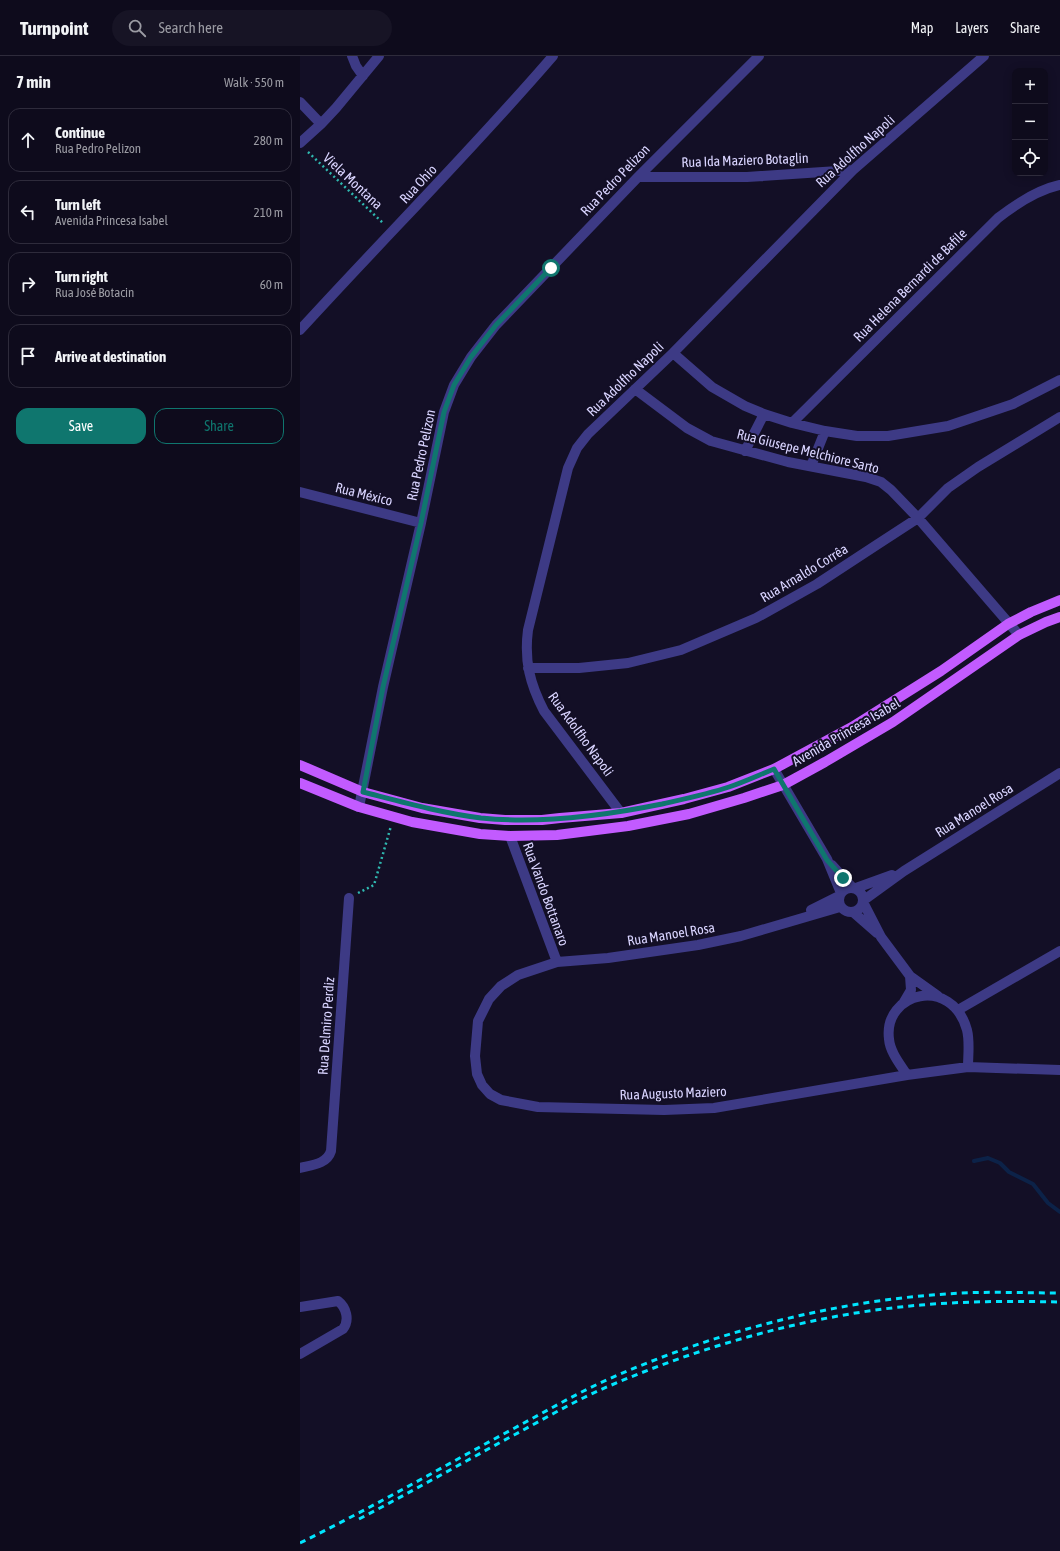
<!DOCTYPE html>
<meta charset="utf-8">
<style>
:root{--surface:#0e0b1c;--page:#171425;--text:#f1f3f6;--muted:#9b9ba3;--line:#2e2b3b;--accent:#0f766e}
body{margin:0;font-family:"Asap Condensed",sans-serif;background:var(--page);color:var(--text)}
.controls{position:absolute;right:12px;top:12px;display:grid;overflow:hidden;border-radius:8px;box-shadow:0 2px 10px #0003}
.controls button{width:36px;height:36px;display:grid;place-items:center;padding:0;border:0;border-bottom:1px solid var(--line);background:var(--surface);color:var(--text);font:20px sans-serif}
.stop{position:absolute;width:12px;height:12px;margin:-9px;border:3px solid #0f766e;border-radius:50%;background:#fff}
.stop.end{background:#0f766e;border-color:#fff;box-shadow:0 1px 4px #0008}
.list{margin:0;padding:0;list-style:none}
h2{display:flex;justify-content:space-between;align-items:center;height:52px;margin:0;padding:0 16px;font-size:17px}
h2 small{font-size:13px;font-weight:400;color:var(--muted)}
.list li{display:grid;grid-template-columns:26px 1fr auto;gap:12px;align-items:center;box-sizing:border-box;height:64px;margin:0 8px 8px;padding:0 8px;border:1px solid var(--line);border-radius:12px}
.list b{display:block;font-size:15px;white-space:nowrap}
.list p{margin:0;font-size:13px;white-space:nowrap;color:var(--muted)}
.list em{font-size:13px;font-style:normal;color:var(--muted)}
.actions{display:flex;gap:8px;padding:12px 16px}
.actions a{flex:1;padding:9px 0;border:1px solid var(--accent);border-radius:12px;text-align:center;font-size:14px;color:var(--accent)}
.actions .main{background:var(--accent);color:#fff}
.icon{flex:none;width:22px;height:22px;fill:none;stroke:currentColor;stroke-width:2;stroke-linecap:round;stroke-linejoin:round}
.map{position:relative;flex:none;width:760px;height:1495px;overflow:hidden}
header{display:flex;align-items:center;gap:24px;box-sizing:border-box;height:56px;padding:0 20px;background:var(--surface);border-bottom:1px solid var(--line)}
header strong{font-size:19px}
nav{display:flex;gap:22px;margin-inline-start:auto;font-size:14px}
.search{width:280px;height:36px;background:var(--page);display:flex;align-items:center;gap:10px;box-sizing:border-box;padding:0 14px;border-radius:22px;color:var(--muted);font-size:15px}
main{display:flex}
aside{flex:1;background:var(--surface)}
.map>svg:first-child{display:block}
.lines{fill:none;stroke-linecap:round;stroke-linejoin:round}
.stream{stroke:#0c2248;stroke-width:4}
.path{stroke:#2fb8b0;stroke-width:2.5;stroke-dasharray:2 3;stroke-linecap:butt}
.minor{stroke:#3d3a85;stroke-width:10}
.major{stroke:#c25bff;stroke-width:10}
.rail{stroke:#00e5ff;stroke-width:3;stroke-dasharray:6 5;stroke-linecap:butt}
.route{stroke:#0f766e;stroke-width:5}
.labels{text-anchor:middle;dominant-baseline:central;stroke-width:4;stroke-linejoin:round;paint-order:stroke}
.street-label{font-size:14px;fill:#d9d4ff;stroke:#130f26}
</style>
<header>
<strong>Turnpoint</strong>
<div class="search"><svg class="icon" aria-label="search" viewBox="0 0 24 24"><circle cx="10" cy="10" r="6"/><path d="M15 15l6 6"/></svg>Search here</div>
<nav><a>Map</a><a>Layers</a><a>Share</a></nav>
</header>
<main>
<aside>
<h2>7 min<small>Walk · 550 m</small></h2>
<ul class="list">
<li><svg class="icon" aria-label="ahead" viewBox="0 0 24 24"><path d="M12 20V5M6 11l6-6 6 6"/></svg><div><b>Continue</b><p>Rua Pedro Pelizon</p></div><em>280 m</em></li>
<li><svg class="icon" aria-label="left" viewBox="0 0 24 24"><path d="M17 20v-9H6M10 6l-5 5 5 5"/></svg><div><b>Turn left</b><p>Avenida Princesa Isabel</p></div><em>210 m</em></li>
<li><svg class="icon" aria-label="right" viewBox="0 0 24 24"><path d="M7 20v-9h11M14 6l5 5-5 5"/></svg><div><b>Turn right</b><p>Rua José Botacin</p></div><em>60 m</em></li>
<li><svg class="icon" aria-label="arrive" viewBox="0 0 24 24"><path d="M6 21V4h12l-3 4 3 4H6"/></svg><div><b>Arrive at destination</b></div></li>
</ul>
<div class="actions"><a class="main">Save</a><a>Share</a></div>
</aside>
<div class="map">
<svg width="760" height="1495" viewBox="0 0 760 1495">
<rect width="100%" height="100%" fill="#130f26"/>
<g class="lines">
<!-- stream -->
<path class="stream" d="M674 1105 688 1102 700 1107 709 1116 733 1128 748 1147 760 1156"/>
<!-- path -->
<path class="path" d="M8 96 84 168
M58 837 74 829 91 770"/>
<!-- minor -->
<path class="minor" d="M52 0 56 10 63 20
M0 46 21 68
M0 87 21 68 36 52 79 0
M338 121H447L553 114
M0 274C84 182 172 94 253 0
M373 297 412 331 445 350 464 358 492 367 525 375 557 380H588L648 370 713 348 760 324
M335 333 387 372 411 385 488 406 566 421 581 426 591 434 618 462 719 579
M492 367 698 162C716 148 737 134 760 129
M445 395 464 358
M511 410 525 375
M0 436 121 467
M228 612H279L328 607 381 594 456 562 517 528 575 490 618 462 648 432 678 411 760 361
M474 713 527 803 541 837
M59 751 83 631 121 467 144 356 154 329 171 301 196 269 338 121 459 0
M321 757 244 655C230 628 224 605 228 574L268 412 277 392 288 378 373 297 553 114 684 0
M210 780 257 906
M532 809 552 831
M539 844a12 12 0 1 1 24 0a12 12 0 1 1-24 0Z
M556 832 592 819
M564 844 604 815 760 717
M563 846 581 881 610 920 638 940
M540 851 441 880 398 889 308 902 257 906 218 919 201 930 189 943 178 965 175 1000 177 1018 182 1029 190 1038 201 1044 238 1051 364 1054 414 1052 607 1019 668 1011 760 1014
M511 854 539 840
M553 856 577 877
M604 946 611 934 610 920
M658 954 760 895
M607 1019C600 1008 590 996 589 983 583 936 652 919 667 974 670 986 668 999 668 1011
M0 1112C12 1109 27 1108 31 1095L49 842
M0 1251 38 1245C46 1251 50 1264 43 1273L0 1298"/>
<!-- major -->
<path class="major" d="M0 709 63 736 122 752 180 762 205 764H242L260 762 321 757 384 743 428 731 474 713 552 671 641 615 708 568 731 556 760 544
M0 727 59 751 112 766 180 778 210 780 257 779 328 770 389 758 444 742 483 729 525 706 593 666 719 579 746 566 760 561"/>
<!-- rail -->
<path class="rail" d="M59 1463C111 1436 162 1407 214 1379 242 1364 271 1347 300 1334 400 1290 512 1258 621 1249 667 1245 714 1245 760 1246
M0 1487C71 1452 139 1413 209 1375 245 1356 280 1335 318 1319 420 1275 535 1245 646 1238 683 1235 722 1237 760 1237"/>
</g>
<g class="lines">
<!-- route -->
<path class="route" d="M251 212 196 269 171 301 154 329 144 356 121 467 83 631 63 736C102 746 141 757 181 762 241 768 303 760 362 748 384 743 408 738 429 731 444 726 459 719 474 713L527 804 543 822"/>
</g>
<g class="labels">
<!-- street labels -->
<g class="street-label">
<text transform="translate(555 95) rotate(-42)">Rua Adolfho Napoli</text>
<text transform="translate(445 104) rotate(-2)">Rua Ida Maziero Botaglin</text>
<text transform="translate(315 124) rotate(-46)">Rua Pedro Pelizon</text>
<text transform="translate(53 125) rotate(43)">Viela Montana</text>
<text transform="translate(118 128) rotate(-47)">Rua Ohio</text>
<text transform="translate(610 229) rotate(-45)">Rua Helena Bernardi de Bafile</text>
<text transform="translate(325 323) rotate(-44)">Rua Adolfho Napoli</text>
<text transform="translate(508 395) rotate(14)">Rua Giusepe Melchiore Sarto</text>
<text transform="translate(121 399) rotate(-78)">Rua Pedro Pelizon</text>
<text transform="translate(64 438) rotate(14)">Rua México</text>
<text transform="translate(504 517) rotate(-31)">Rua Arnaldo Corrêa</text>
<text transform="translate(546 676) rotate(-30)">Avenida Princesa Isabel</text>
<text transform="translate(281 678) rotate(54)">Rua Adolfho Napoli</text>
<text transform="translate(674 754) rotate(-32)">Rua Manoel Rosa</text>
<text transform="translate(246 838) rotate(70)">Rua Vando Bottanaro</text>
<text transform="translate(371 878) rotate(-9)">Rua Manoel Rosa</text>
<text transform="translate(26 970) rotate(-86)">Rua Delmiro Perdiz</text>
<text transform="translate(373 1037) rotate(-2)">Rua Augusto Maziero</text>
</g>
</g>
</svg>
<div class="controls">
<button>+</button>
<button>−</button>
<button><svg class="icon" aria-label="locate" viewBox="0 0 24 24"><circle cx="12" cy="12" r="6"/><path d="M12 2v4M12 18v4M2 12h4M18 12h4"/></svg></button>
</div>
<div class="stop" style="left:251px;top:212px"></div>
<div class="stop end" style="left:543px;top:822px"></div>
</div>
</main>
